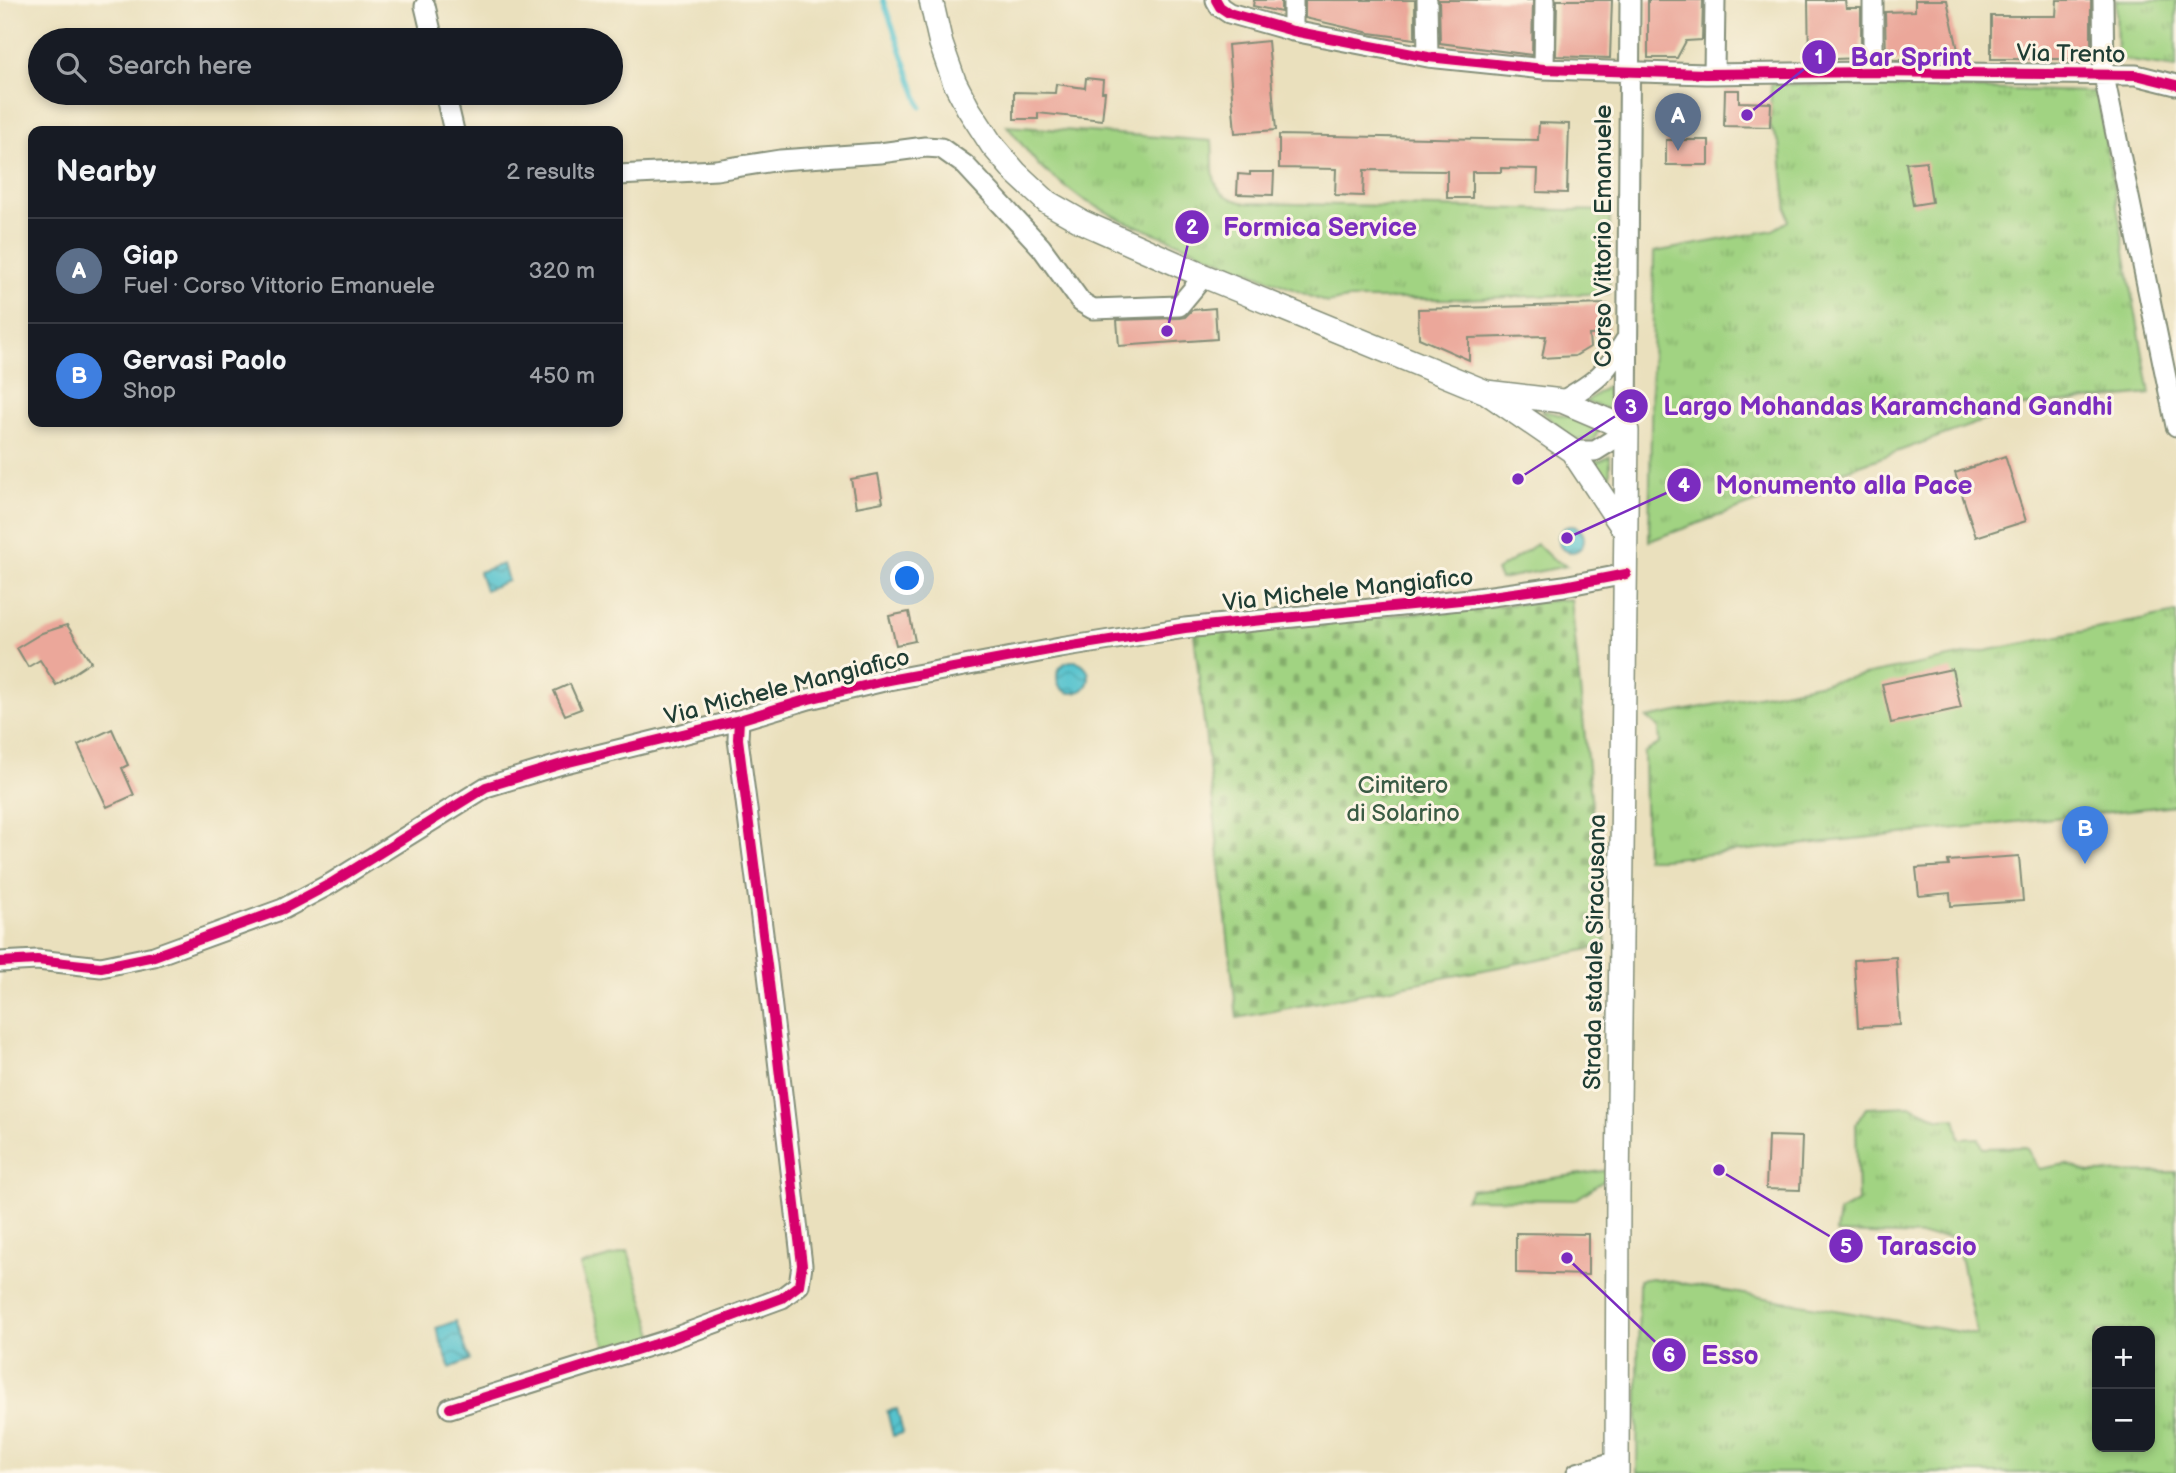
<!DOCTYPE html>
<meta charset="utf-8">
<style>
:root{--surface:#171b24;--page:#20242c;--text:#f1f3f6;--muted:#9ea1a6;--line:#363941;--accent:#b45309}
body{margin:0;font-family:"Balsamiq Sans",sans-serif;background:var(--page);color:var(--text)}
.controls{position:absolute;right:21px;bottom:21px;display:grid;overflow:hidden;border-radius:14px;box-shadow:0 4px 10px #0003}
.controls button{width:63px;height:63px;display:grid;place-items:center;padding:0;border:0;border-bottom:2px solid var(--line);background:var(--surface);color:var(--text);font:35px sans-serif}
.you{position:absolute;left:908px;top:579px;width:24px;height:24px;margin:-18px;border:5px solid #fff;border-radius:50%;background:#1a73e8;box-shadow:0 0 0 10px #1a73e833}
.badge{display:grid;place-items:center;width:46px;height:46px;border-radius:50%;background:var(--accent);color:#fff;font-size:23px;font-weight:700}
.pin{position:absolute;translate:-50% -58px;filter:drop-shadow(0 2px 4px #0008)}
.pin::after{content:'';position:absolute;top:37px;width:24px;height:21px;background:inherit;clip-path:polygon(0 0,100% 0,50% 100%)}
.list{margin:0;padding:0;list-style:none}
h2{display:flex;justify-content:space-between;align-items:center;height:91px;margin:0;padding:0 28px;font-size:30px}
h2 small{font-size:23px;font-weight:400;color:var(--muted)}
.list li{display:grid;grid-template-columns:46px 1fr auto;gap:21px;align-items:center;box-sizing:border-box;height:105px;padding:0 28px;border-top:2px solid var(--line)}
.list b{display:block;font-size:26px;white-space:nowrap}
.list p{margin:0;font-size:23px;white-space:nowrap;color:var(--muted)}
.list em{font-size:23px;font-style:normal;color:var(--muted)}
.icon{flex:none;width:38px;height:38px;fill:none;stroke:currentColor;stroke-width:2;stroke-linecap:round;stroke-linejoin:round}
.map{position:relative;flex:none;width:2176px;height:1473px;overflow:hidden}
.search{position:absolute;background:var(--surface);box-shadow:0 4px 10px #0003;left:28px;top:28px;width:595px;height:77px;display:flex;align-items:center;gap:18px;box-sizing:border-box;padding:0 24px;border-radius:38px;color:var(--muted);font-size:26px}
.panel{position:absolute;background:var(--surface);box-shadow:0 4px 10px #0003;left:28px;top:126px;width:595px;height:301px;border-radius:14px}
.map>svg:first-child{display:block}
.grass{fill:url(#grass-tufts);stroke:#60885b;stroke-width:2;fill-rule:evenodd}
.cemetery{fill:url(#cemetery-stones);stroke:#60885b;stroke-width:2}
.garden{fill:#a1d382;stroke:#60885b;stroke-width:2}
.water{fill:url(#water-waves);stroke:#3a8081;stroke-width:2}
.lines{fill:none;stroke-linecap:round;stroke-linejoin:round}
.stream{stroke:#56c3ce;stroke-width:5}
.building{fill:#eba79a}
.minor-casing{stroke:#848e78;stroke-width:23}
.major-casing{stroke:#848e78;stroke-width:26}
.minor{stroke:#fff;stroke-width:19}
.major{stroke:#fff;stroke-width:23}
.cycleway-casing{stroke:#fcf5e5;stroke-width:15}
.cycleway{stroke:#d6006c;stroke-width:10}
.labels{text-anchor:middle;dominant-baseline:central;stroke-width:6;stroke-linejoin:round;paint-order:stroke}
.street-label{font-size:24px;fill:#1f3d34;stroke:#fcf5e5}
.park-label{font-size:24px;fill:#395b44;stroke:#fcf5e5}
.leader{fill:none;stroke:#7b2cbf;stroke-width:2.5}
.callout-dot{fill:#7b2cbf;stroke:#fcf5e5;stroke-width:2.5}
.mark-label{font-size:21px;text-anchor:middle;font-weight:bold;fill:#fff}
.callout-label{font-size:26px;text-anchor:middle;font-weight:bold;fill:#7b2cbf;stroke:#fcf5e5;stroke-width:6;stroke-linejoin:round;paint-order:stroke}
</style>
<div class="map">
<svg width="2176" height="1473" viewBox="0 0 2176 1473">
<defs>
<pattern id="grass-tufts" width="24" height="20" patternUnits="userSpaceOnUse" patternTransform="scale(1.75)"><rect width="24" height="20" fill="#a1d382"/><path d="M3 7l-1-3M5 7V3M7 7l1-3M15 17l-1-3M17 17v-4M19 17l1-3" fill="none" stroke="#83ac6b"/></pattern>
<pattern id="cemetery-stones" width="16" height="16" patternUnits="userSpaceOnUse" patternTransform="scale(1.75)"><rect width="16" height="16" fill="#a1d382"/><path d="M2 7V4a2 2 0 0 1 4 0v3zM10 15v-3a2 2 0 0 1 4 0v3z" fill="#83ac6b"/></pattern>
<pattern id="water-waves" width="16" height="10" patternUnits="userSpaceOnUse" patternTransform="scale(1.75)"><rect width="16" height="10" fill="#56c3ce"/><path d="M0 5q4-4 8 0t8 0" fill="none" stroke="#47a0a8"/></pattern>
</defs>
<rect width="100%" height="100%" fill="#fcf5e5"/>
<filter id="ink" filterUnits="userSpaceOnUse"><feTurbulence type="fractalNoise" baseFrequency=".0143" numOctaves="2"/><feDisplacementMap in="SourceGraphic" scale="14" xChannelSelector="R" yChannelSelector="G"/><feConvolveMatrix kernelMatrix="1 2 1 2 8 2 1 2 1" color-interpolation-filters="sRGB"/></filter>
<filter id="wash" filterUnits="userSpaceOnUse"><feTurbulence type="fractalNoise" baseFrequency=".00686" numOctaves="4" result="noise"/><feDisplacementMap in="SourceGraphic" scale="28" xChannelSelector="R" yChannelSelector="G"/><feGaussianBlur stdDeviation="1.57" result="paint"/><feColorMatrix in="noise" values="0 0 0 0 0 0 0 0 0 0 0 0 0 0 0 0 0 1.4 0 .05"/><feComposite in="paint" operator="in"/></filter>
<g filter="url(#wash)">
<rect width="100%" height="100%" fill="#eae0bd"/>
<!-- grass -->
<path class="grass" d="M2116 0H2176V68L2117 59Z
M1771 84 2097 92 2150 394 2024 406 1649 541 1654 252 1773 230 1788 221 1780 144 1770 127Z
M1007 126 1212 141C1215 176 1206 194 1246 203L1610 211 1609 293 1459 299H1347L1327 303 1122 220 1080 198 1040 167Z
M2176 613V805L1664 859H1646L1644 753 1660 743 1659 728 1647 718Z
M1911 1106 1940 1119 1955 1118 1960 1139 1979 1138 1983 1148 2026 1147 2039 1169 2066 1164 2089 1173 2176 1172V1473H1637L1639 1280 1652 1278 1977 1335 1956 1237 1836 1233 1839 1212 1858 1202 1856 1124 1866 1108ZM2097 1331H2150V1447H2097Z"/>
<!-- cemetery -->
<path class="cemetery" d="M1571 599 1606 946 1237 1018 1194 633Z"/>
<!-- garden -->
<path class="garden" d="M1608 386 1610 410 1585 402Z
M1540 410 1595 423 1600 429 1592 441 1572 438Z
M1610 456V486L1592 459 1600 461Z
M1537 544 1552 559 1567 566 1500 579 1496 571Z
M1609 1170V1177L1575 1200 1466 1199 1471 1190Z
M628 1251 655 1338 608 1353 580 1266Z"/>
<!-- water -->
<path class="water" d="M1558 539a13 13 0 1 1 26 0a13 13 0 1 1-26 0Z
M503 564 508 581 485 590 479 572Z
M1057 677a16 16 0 1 1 32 0a16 16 0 1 1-32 0Z
M456 1321 470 1360 450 1368 436 1328Z
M897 1409 903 1433 893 1436 887 1411Z"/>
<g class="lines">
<!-- stream -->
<path class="stream" d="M883 0 921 107"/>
</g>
<g id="blocks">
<!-- building -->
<path class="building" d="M1254 0H1281V12L1253 6Z
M1305 0H1415V39L1370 33 1305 18Z
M1439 0H1533L1532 55 1440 43Z
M1557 0H1612L1610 58 1556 56Z
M1648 0H1703L1702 40 1686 41 1677 58H1648Z
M1808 0H1845L1846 8H1861V58L1809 60Z
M1915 0H1947L1960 59 1886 60 1885 12 1915 11Z
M2057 0H2091V59H1991V16H2056Z
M1268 41 1276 130 1235 133 1228 45Z
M1086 78 1103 80 1102 92H1105L1102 120 1038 113V119H1014V92L1055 93 1056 84 1085 88Z
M1725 90H1739V102L1771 103 1770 127 1724 126Z
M1539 123 1569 124 1567 193 1537 192 1538 169 1501 168V172H1472V198H1447V171L1364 170 1363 196 1335 195 1336 169 1279 168V135L1538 140Z
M1666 140H1709V165H1666Z
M1926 161 1932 202 1913 205 1906 163Z
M1250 172H1274L1273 195 1237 194 1238 174 1250 175Z
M1607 304 1609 334 1589 335 1590 347 1575 356 1542 358 1546 336 1469 338V360L1419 338 1418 309Z
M1215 308 1217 339 1119 346 1117 320 1179 318 1185 317 1192 310Z
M2005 456 2026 521 1976 537 1955 473Z
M878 474 883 502 856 507 851 479Z
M909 612 915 641 896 645 889 616Z
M67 625 91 662 56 685 40 660 28 667 17 648 42 633Z
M1952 669 1961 708 1891 723 1882 684Z
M570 684 581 709 565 715 554 691Z
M112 729 128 765 122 768 134 795 107 807 78 745Z
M2019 856 2023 901 1951 906 1950 893 1919 896 1916 868 1949 866 1948 861Z
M1896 957 1900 1025 1858 1027 1854 960Z
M1768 1136 1802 1137 1800 1190 1766 1189Z
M1516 1233 1588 1234V1275L1516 1273Z"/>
</g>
</g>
<g filter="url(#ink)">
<use href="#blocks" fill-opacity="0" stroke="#848e78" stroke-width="2"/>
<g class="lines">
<defs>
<path id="minor" d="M1216 0 1220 7 1229 13 1293 31 1428 57 1544 69 1706 74 1873 72 2136 75 2176 85
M1293 0V31
M1427 0 1428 57
M1873 0V72
M2103 0 2104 76 2176 426
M425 6 433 40
M1544 69 1545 0
M1714 74 1715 0
M445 93 454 131
M618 175 716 170 780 160 880 153 925 147 941 148 965 165 1041 247 1081 302 1093 309 1179 306 1204 276
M1562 401C1597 381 1604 375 1625 341
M1572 451H1595L1627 431 1630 0
M0 962 37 960 101 967 154 956 283 909 330 884 486 787 565 763 739 720 809 699 884 681 1060 648 1185 628 1470 599 1564 586 1626 574
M450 1408 671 1339 782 1298 799 1285 802 1265 767 965 738 739 739 720
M1577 1473 1617 1461"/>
<path id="major" d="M931 0 941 44 954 81 968 108 992 145 1016 173 1047 202 1082 222 1204 276 1486 392 1572 451 1625 531
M1486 392 1562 401 1609 421 1627 431 1618 1191 1617 1473"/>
</defs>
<!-- minor casing -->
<use href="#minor" class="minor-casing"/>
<!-- major casing -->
<use href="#major" class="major-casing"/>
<!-- minor -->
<use href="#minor" class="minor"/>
<!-- major -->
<use href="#major" class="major"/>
<defs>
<path id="cycleway" d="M1216 0 1220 7 1229 13 1293 31 1428 57 1544 69 1706 74 1873 72 2136 75 2176 85
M0 962 37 960 101 967 154 956 283 909 330 884 486 787 565 763 739 720 809 699 884 681 1060 648 1185 628 1470 599 1564 586 1626 574
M450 1408 671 1339 782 1298 799 1285 802 1265 767 965 738 739 739 720"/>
</defs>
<!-- cycleway casing -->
<use href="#cycleway" class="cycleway-casing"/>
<!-- cycleway -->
<use href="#cycleway" class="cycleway"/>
</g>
</g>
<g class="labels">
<!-- street labels -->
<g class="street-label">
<text transform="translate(2071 54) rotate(1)">Via Trento</text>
<text transform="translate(1603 236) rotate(-90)">Corso Vittorio Emanuele</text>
<text transform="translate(1348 590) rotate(-6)">Via Michele Mangiafico</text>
<text transform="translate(787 687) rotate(-14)">Via Michele Mangiafico</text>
<text transform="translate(1595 952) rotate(-89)">Strada statale Siracusana</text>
</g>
<!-- park labels -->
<g class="park-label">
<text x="1403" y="785">Cimitero<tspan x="1403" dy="28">di Solarino</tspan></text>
</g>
</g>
<!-- callouts -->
<path class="leader" d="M1747 115L1819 57M1167 331L1192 227M1518 479L1631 406M1567 538L1684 485M1719 1170L1846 1246M1567 1258L1669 1355"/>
<g class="callout-dot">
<circle cx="1747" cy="115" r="7"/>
<circle cx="1167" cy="331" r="7"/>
<circle cx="1518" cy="479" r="7"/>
<circle cx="1567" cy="538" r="7"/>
<circle cx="1719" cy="1170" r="7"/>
<circle cx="1567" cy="1258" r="7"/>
<circle cx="1819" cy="57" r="18"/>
<circle cx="1192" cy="227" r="18"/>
<circle cx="1631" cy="406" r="18"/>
<circle cx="1684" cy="485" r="18"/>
<circle cx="1846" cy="1246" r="18"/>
<circle cx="1669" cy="1355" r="18"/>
</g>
<g class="mark-label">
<text x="1819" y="64">1</text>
<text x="1192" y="234">2</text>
<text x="1631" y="414">3</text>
<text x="1684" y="492">4</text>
<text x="1846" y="1253">5</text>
<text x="1669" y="1362">6</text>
</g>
<g class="callout-label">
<text x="1911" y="66">Bar Sprint</text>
<text x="1320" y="236">Formica Service</text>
<text x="1888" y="415">Largo Mohandas Karamchand Gandhi</text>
<text x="1844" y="494">Monumento alla Pace</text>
<text x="1927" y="1255">Tarascio</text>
<text x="1730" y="1364">Esso</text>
</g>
</svg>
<div class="controls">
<button>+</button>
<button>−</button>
</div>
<div class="you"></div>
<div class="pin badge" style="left:1678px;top:151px;background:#5c6f8a">A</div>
<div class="pin badge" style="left:2085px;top:864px;background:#3f7fe0">B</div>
<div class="search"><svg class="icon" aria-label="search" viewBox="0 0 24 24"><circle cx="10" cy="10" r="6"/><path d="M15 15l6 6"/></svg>Search here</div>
<section class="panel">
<h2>Nearby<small>2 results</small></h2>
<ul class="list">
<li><span class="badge" style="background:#5c6f8a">A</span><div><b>Giap</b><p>Fuel · Corso Vittorio Emanuele</p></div><em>320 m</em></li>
<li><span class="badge" style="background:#3f7fe0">B</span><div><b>Gervasi Paolo</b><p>Shop</p></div><em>450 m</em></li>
</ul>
</section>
</div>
